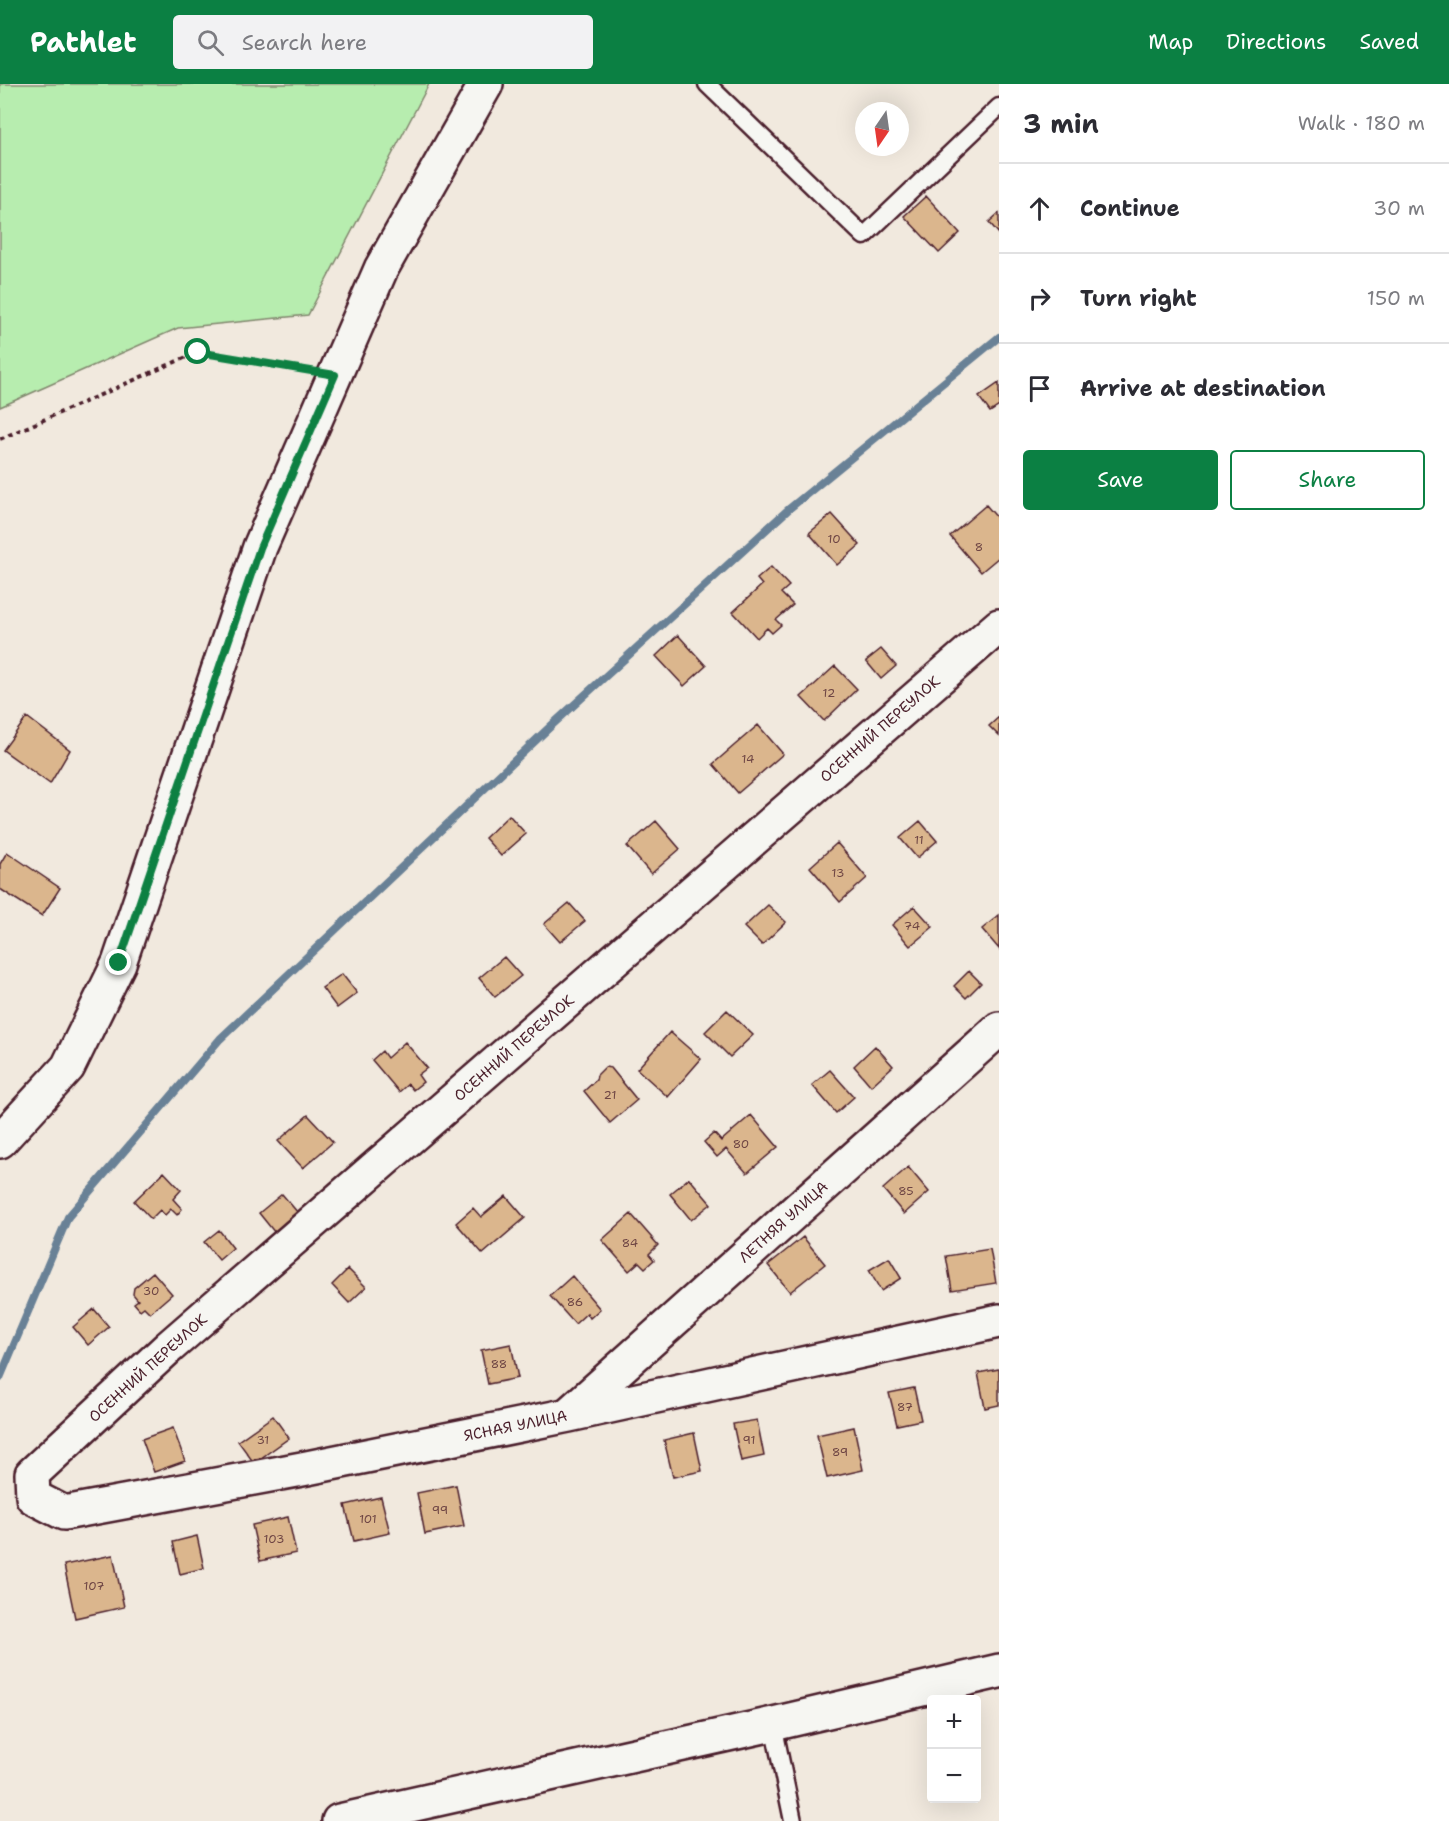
<!DOCTYPE html>
<meta charset="utf-8">
<style>
:root{--surface:#fff;--page:#f2f2f3;--text:#2b2b33;--muted:#7c7c81;--line:#e1e1e2;--accent:#0b8043}
body{margin:0;font-family:"Shantell Sans",sans-serif;background:var(--page);color:var(--text)}
.controls{position:absolute;right:18px;bottom:18px;display:grid;overflow:hidden;border-radius:6px;box-shadow:0 6px 24px #0002}
.controls button{width:54px;height:54px;display:grid;place-items:center;padding:0;border:0;border-bottom:2px solid var(--line);background:var(--surface);color:var(--text);font:30px sans-serif}
.compass{position:absolute;left:855px;top:18px;width:54px;height:54px;border-radius:50%;background:var(--surface);box-shadow:0 6px 24px #0002;rotate:193deg}
.stop{position:absolute;width:18px;height:18px;margin:-14px;border:4px solid #0b8043;border-radius:50%;background:#fff}
.stop.end{background:#0b8043;border-color:#fff;box-shadow:0 2px 6px #0008}
.list{margin:0;padding:0;list-style:none}
h2{display:flex;justify-content:space-between;align-items:center;height:78px;margin:0;padding:0 24px;font-size:26px}
h2 small{font-size:20px;font-weight:400;color:var(--muted)}
.list li{display:grid;grid-template-columns:39px 1fr auto;gap:18px;align-items:center;box-sizing:border-box;height:90px;padding:0 24px;border-top:2px solid var(--line)}
.list b{display:block;font-size:22px;white-space:nowrap}
.list em{font-size:20px;font-style:normal;color:var(--muted)}
.actions{display:flex;gap:12px;padding:18px 24px}
.actions a{flex:1;padding:14px 0;border:2px solid var(--accent);border-radius:6px;text-align:center;font-size:21px;color:var(--accent)}
.actions .main{background:var(--accent);color:#fff}
.icon{flex:none;width:33px;height:33px;fill:none;stroke:currentColor;stroke-width:2;stroke-linecap:round;stroke-linejoin:round}
.map{position:relative;flex:none;width:999px;height:1737px;overflow:hidden}
header{display:flex;align-items:center;gap:36px;box-sizing:border-box;height:84px;padding:0 30px;background:var(--accent);color:#fff}
header strong{font-size:28px}
nav{display:flex;gap:33px;margin-inline-start:auto;font-size:21px}
.search{width:420px;height:54px;background:var(--page);display:flex;align-items:center;gap:15px;box-sizing:border-box;padding:0 21px;border-radius:6px;color:var(--muted);font-size:22px}
main{display:flex}
aside{flex:1;background:var(--surface)}
.map>svg:first-child{display:block}
.green{fill:#b7edaf;stroke:#80866d;stroke-width:1.5}
.lines{fill:none;stroke-linecap:round;stroke-linejoin:round}
.stream{stroke:#698196;stroke-width:8}
.building{fill:#dbb68d;stroke:#4a1f2b;stroke-width:1.5}
.lane-casing{stroke:#4a1f2b;stroke-width:21}
.street-casing{stroke:#4a1f2b;stroke-width:38}
.secondary-casing{stroke:#4a1f2b;stroke-width:38}
.path{stroke:#4a1f2b;stroke-width:4;stroke-dasharray:4.5 4.5;stroke-linecap:butt}
.lane{stroke:#f6f6f2;stroke-width:16}
.street{stroke:#f6f6f2;stroke-width:33}
.secondary{stroke:#f6f6f2;stroke-width:33}
.route{stroke:#0b8043;stroke-width:8}
.labels{text-anchor:middle;dominant-baseline:central;stroke-width:4.5;stroke-linejoin:round;paint-order:stroke}
.number-label{font-size:12px;fill:#6e4544}
.street-label{font-size:15px;fill:#4a1f2b;stroke:#f6f6f2}
</style>
<header>
<strong>Pathlet</strong>
<div class="search"><svg class="icon" aria-label="search" viewBox="0 0 24 24"><circle cx="10" cy="10" r="6"/><path d="M15 15l6 6"/></svg>Search here</div>
<nav><a>Map</a><a>Directions</a><a>Saved</a></nav>
</header>
<main>
<div class="map">
<svg width="999" height="1737" viewBox="0 0 999 1737">
<rect width="100%" height="100%" fill="#f1e9de"/>
<filter id="ink" filterUnits="userSpaceOnUse"><feTurbulence type="fractalNoise" baseFrequency=".0167" numOctaves="2"/><feDisplacementMap in="SourceGraphic" scale="12" xChannelSelector="R" yChannelSelector="G"/><feConvolveMatrix kernelMatrix="1 2 1 2 8 2 1 2 1" color-interpolation-filters="sRGB"/></filter>
<g filter="url(#ink)">
<!-- green -->
<path class="green" d="M0 0H429L308 231 178 244 0 323Z"/>
<g class="lines">
<!-- stream -->
<path class="stream" d="M0 1294 68 1133 220 955 552 641 790 424 999 253"/>
</g>
<!-- building -->
<path class="building" d="M926 112 960 149 939 169 904 132Z
M999 129V150L989 138Z
M999 299V322L990 328 979 313Z
M986 421 999 436V473L981 488 950 452Z
M832 430 860 461 837 481 809 449Z
M771 483 789 502 781 509 793 521 776 536 781 541 772 549 767 544 757 554 733 528 762 501 757 495Z
M678 551 706 582 684 602 656 572Z
M881 565 896 582 881 595 866 577Z
M835 582 857 605 824 637 801 613Z
M27 633 70 666 50 700 3 666Z
M999 633V652L989 642Z
M758 641 783 670 738 709 713 680Z
M509 731 526 750 501 772 485 754Z
M656 737 680 765 651 790 627 762Z
M920 737 937 757 917 774 900 754Z
M837 759 867 794 840 818 810 783Z
M7 768 60 804 42 832 0 805V780Z
M569 819 585 837 560 858 544 840Z
M768 821 786 838 762 861 744 843Z
M914 822 933 843 910 862 892 841Z
M999 831V865L982 845Z
M504 873 521 892 495 913 479 894Z
M969 887 981 899 966 914 954 902Z
M342 890 357 909 337 924 322 904Z
M727 926 753 951 730 973 705 948Z
M670 948 701 975 668 1013 637 985Z
M405 958 427 984 418 991 423 998 413 1006 408 1000 399 1008 372 976 382 967 387 974Z
M875 962 893 982 871 1002 854 982Z
M605 983 611 984 637 1016 610 1039 584 1007 596 996 597 991Z
M830 986 854 1013 836 1029 812 1001Z
M308 1031 333 1058 303 1084 278 1057Z
M751 1031 778 1063 747 1089 726 1065 717 1073 704 1058 714 1049 721 1057Z
M908 1083 929 1108 904 1130 883 1105Z
M164 1088 181 1106 173 1115 182 1125 177 1131 171 1125 165 1131 160 1126 151 1135 134 1117Z
M689 1094 711 1120 691 1136 670 1110Z
M282 1110 298 1129 275 1149 259 1129Z
M506 1112 525 1134 483 1170 456 1139 473 1124 481 1133Z
M631 1130 658 1161 649 1170 654 1176 645 1184 639 1178 629 1187 602 1156Z
M219 1146 233 1164 219 1176 204 1158Z
M803 1153 825 1180 790 1208 768 1181Z
M990 1165 996 1199 952 1206 946 1172Z
M889 1174 901 1194 881 1207 869 1186Z
M348 1185 366 1203 349 1219 332 1201Z
M153 1188 172 1210 150 1229 144 1223 140 1226 134 1219 138 1216 133 1210 134 1204Z
M572 1192 600 1225 590 1234 587 1229 575 1240 550 1212Z
M94 1225 109 1243 88 1261 73 1243Z
M511 1260 518 1294 488 1300 481 1266Z
M999 1285V1321L985 1324 978 1289Z
M914 1304 921 1336 897 1341 889 1309Z
M273 1332 289 1354 254 1379 238 1357Z
M757 1336 764 1372 741 1377 733 1340Z
M854 1343 863 1386 827 1394 817 1351Z
M173 1344 185 1377 154 1388 142 1355Z
M694 1349 702 1387 673 1393 664 1356Z
M456 1401 464 1442 425 1450 417 1409Z
M381 1413 390 1449 354 1457 345 1421Z
M288 1433 296 1469 260 1477 252 1441Z
M197 1452 204 1484 180 1490 173 1458Z
M113 1471 124 1523 75 1534 64 1481Z"/>
<g class="lines">
<defs>
<path id="lane" d="M707 0 864 152 999 23
M773 1640 793 1737"/>
<g id="street">
<path id="s1" d="M999 542 169 1263 32 1390 33 1413 64 1429 302 1385 569 1331 999 1237"/>
<path id="s2" d="M571 1328 999 945"/>
<path d="M339 1737 773 1640 999 1587"/>
</g>
<path id="secondary" d="M0 1057 68 983 119 879 260 463 381 185 486 0"/>
</defs>
<!-- lane casing -->
<use href="#lane" class="lane-casing"/>
<!-- street casing -->
<use href="#street" class="street-casing"/>
<!-- secondary casing -->
<use href="#secondary" class="secondary-casing"/>
<!-- path -->
<path class="path" d="M0 355 198 268 304 286"/>
<!-- lane -->
<use href="#lane" class="lane"/>
<!-- street -->
<use href="#street" class="street"/>
<!-- secondary -->
<use href="#secondary" class="secondary"/>
</g>
</g>
<g class="lines" filter="url(#ink)">
<!-- route -->
<path class="route" d="M119 879 260 464 335 291 198 268"/>
</g>
<g class="labels">
<!-- number labels -->
<g class="number-label">
<text x="834" y="455">10</text>
<text x="979" y="463">8</text>
<text x="829" y="609">12</text>
<text x="748" y="675">14</text>
<text x="919" y="756">11</text>
<text x="838" y="789">13</text>
<text x="912" y="842">74</text>
<text x="610" y="1011">21</text>
<text x="741" y="1060">80</text>
<text x="906" y="1107">85</text>
<text x="630" y="1159">84</text>
<text x="151" y="1207">30</text>
<text x="575" y="1218">86</text>
<text x="499" y="1280">88</text>
<text x="905" y="1323">87</text>
<text x="263" y="1356">31</text>
<text x="749" y="1356">91</text>
<text x="840" y="1368">89</text>
<text x="440" y="1426">99</text>
<text x="368" y="1435">101</text>
<text x="274" y="1455">103</text>
<text x="94" y="1502">107</text>
</g>
<!-- street labels -->
<g class="street-label">
<text transform="translate(880 645) rotate(-41)">ОСЕННИЙ ПЕРЕУЛОК</text>
<text transform="translate(514 964) rotate(-41)">ОСЕННИЙ ПЕРЕУЛОК</text>
<text stroke="none"><textPath href="#s2" startOffset="285">ЛЕТНЯЯ УЛИЦА</textPath></text>
<text transform="translate(148 1284) rotate(-42)">ОСЕННИЙ ПЕРЕУЛОК</text>
<text stroke="none"><textPath href="#s1" startOffset="1804">ЯСНАЯ УЛИЦА</textPath></text>
</g>
</g>
</svg>
<div class="controls">
<button>+</button>
<button>−</button>
</div>
<svg class="compass" viewBox="-18 -18 36 36"><path d="M0-13l5 13h-10z" fill="#e53935"/><path d="M0 13l5-13h-10z" fill="#7c7c81"/></svg>
<div class="stop" style="left:198px;top:268px"></div>
<div class="stop end" style="left:119px;top:879px"></div>
</div>
<aside>
<h2>3 min<small>Walk · 180 m</small></h2>
<ul class="list">
<li><svg class="icon" aria-label="ahead" viewBox="0 0 24 24"><path d="M12 20V5M6 11l6-6 6 6"/></svg><div><b>Continue</b></div><em>30 m</em></li>
<li><svg class="icon" aria-label="right" viewBox="0 0 24 24"><path d="M7 20v-9h11M14 6l5 5-5 5"/></svg><div><b>Turn right</b></div><em>150 m</em></li>
<li><svg class="icon" aria-label="arrive" viewBox="0 0 24 24"><path d="M6 21V4h12l-3 4 3 4H6"/></svg><div><b>Arrive at destination</b></div></li>
</ul>
<div class="actions"><a class="main">Save</a><a>Share</a></div>
</aside>
</main>
